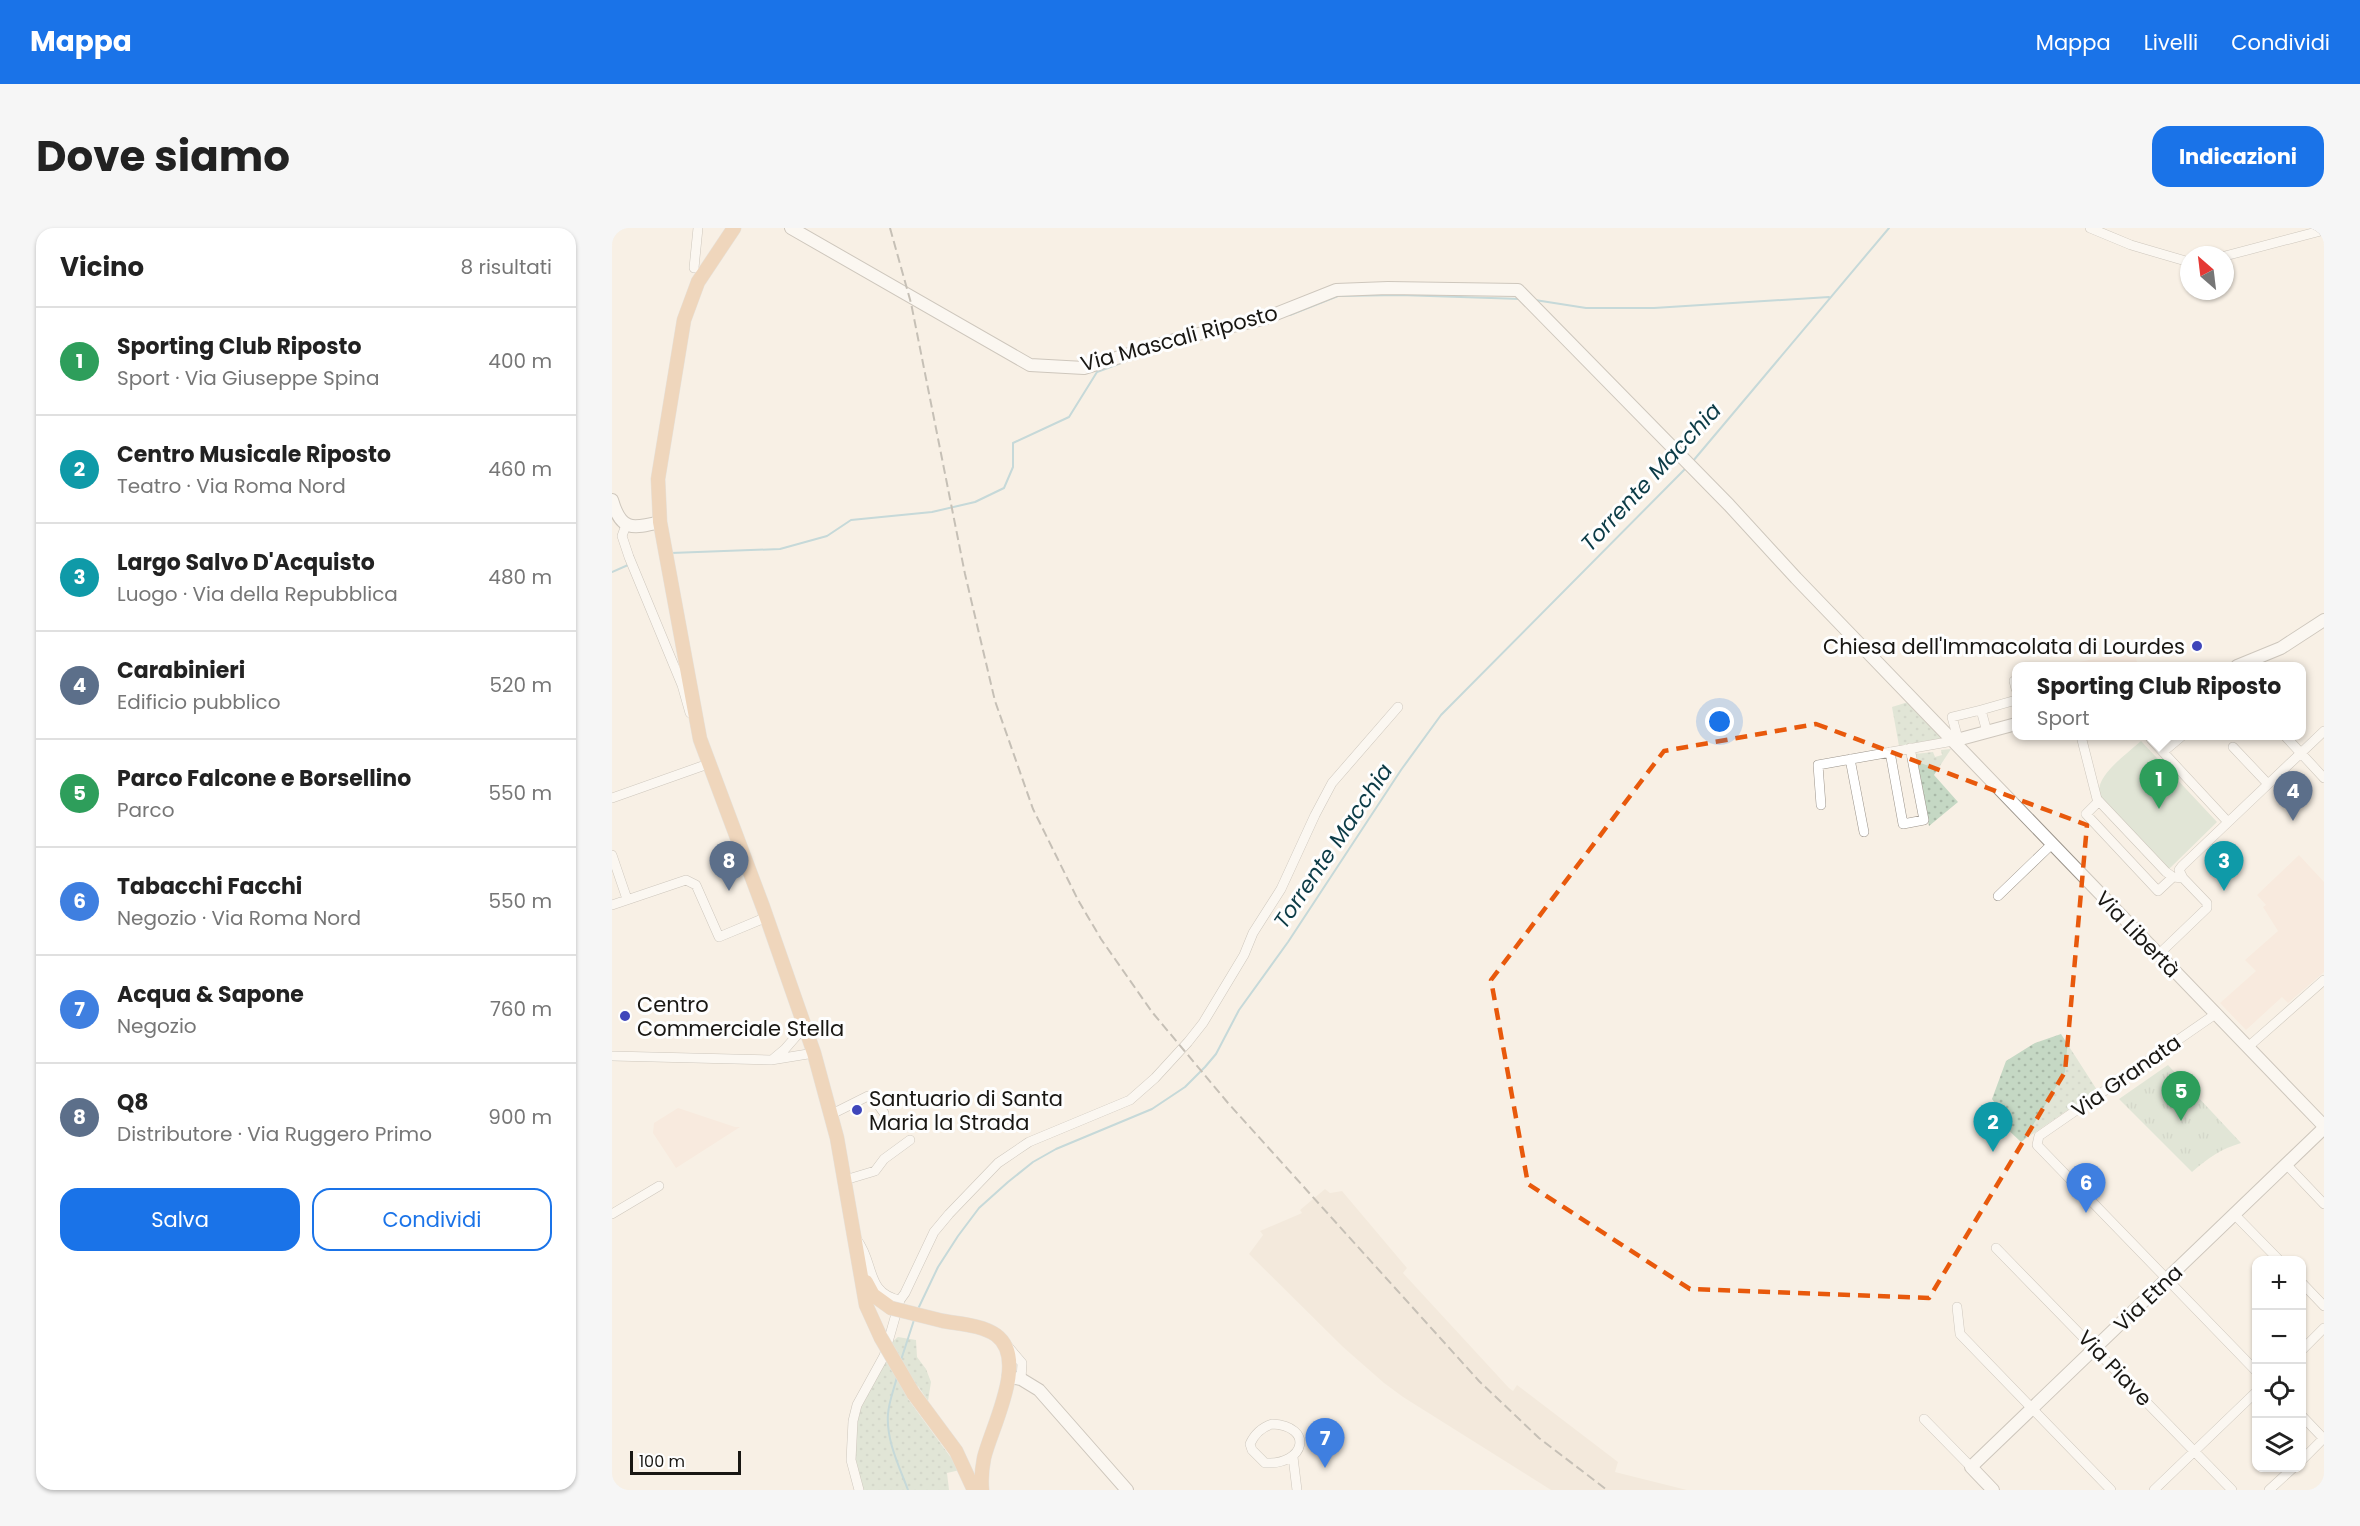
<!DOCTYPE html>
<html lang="it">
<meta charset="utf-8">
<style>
:root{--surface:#fff;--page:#f6f6f6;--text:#222;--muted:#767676;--line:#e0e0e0;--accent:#1a73e8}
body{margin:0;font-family:Poppins,sans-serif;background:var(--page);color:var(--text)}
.controls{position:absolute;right:18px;bottom:18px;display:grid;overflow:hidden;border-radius:12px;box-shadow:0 2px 4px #0004}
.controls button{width:54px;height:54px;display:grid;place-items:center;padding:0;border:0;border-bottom:2px solid var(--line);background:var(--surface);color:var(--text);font:30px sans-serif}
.compass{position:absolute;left:1568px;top:18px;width:54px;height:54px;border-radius:50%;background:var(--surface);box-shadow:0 2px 4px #0004;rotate:332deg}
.scale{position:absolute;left:18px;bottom:15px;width:111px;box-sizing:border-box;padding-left:6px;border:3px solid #191713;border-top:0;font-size:16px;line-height:21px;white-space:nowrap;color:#191713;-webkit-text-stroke:4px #fefefe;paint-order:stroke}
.you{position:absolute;left:1108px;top:494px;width:21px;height:21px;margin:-15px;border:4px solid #fff;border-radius:50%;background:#1a73e8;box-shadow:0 0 0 9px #1a73e833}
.badge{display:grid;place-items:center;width:39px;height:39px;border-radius:50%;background:var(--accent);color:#fff;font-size:20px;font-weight:700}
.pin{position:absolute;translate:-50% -50px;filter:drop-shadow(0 2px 3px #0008)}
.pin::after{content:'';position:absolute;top:32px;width:21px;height:18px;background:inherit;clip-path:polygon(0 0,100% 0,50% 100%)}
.popup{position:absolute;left:1400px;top:434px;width:294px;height:78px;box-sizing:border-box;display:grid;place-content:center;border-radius:12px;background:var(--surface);filter:drop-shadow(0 2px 4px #0005);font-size:20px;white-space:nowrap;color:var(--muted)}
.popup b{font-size:22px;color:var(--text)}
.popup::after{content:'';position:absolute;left:50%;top:100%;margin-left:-12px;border:12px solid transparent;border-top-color:var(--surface)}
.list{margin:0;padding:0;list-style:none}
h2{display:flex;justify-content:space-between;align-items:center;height:78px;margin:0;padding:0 24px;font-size:26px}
h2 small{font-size:20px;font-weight:400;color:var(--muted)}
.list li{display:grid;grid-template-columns:39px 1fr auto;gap:18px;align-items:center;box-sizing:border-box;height:108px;padding:0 24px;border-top:2px solid var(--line)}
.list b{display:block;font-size:22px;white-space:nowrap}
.list p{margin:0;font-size:20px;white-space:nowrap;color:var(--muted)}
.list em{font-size:20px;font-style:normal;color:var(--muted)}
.actions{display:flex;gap:12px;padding:18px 24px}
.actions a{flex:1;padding:14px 0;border:2px solid var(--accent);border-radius:18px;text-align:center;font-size:21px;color:var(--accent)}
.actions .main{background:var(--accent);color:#fff}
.icon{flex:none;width:33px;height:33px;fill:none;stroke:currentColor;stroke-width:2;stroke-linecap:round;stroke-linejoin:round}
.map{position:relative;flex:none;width:1712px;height:1262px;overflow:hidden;border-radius:18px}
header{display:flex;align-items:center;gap:36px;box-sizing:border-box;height:84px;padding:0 30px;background:var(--accent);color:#fff}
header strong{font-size:28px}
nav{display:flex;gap:33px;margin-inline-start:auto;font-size:21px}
.intro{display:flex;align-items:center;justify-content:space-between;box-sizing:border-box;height:144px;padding:0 36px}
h1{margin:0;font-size:42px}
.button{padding:15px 27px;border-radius:18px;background:var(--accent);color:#fff;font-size:21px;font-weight:700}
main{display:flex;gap:36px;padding:0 36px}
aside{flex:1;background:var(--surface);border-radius:18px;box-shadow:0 2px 4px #0004}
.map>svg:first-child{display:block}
.built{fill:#eee1d1}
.education{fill:#f8e2d4}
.grass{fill:url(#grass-dots)}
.park{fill:url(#park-tufts)}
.pitch{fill:#c5d8c4}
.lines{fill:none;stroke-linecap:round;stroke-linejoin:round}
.stream{stroke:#89bcc9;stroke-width:2}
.street-casing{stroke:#9b948b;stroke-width:10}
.secondary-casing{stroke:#9b948b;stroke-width:14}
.primary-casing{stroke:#d1d1d0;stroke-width:15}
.street{stroke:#fff;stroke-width:9}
.secondary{stroke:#fff;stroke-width:12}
.primary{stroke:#e5b78b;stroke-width:14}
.rail{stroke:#8a857d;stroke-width:2;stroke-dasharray:9 4.5;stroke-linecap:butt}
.primary-bridge-casing{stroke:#d1d1d0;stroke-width:15;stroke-linecap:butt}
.primary-bridge{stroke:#e5b78b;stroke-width:14}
.marked{fill:none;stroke:#e8590c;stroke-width:4.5;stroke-dasharray:12 8;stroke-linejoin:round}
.poi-dot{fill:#3f46ba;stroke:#fefefe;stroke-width:2}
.labels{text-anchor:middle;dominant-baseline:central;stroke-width:6;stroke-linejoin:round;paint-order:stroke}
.street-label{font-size:21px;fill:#191713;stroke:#fefefe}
.poi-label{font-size:21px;fill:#191713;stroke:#fefefe;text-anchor:start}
.water-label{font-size:22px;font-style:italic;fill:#0b3b46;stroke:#fefefe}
</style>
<header>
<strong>Mappa</strong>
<nav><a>Mappa</a><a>Livelli</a><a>Condividi</a></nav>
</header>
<div class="intro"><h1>Dove siamo</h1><a class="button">Indicazioni</a></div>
<main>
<aside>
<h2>Vicino<small>8 risultati</small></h2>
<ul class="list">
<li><span class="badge" style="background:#2e9e5b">1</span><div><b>Sporting Club Riposto</b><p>Sport · Via Giuseppe Spina</p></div><em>400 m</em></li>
<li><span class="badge" style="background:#0f9aa8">2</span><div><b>Centro Musicale Riposto</b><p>Teatro · Via Roma Nord</p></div><em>460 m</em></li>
<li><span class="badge" style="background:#0f9aa8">3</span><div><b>Largo Salvo D'Acquisto</b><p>Luogo · Via della Repubblica</p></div><em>480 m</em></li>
<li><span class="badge" style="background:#5c6f8a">4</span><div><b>Carabinieri</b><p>Edificio pubblico</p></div><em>520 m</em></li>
<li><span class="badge" style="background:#2e9e5b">5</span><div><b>Parco Falcone e Borsellino</b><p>Parco</p></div><em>550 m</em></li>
<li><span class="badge" style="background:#3f7fe0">6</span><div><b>Tabacchi Facchi</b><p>Negozio · Via Roma Nord</p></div><em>550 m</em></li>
<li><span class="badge" style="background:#3f7fe0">7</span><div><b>Acqua &amp; Sapone</b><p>Negozio</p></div><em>760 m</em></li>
<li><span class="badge" style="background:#5c6f8a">8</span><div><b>Q8</b><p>Distributore · Via Ruggero Primo</p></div><em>900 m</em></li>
</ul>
<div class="actions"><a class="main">Salva</a><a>Condividi</a></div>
</aside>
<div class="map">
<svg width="1712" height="1262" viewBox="0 0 1712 1262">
<defs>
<pattern id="grass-dots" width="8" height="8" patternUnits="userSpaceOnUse" patternTransform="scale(1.5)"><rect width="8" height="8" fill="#c5d8c4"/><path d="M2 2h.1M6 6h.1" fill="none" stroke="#a9b9a8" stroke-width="1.8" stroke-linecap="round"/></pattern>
<pattern id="park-tufts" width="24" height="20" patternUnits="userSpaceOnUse" patternTransform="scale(1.5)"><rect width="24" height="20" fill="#c5d8c4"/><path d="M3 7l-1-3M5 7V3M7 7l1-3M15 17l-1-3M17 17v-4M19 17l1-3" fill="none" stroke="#a9b9a8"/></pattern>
</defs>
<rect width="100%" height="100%" fill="#f8f0e5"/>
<!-- built -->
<path class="built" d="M713 961 718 965 730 963 795 1040 791 1045 897 1160 901 1163 905 1157 1006 1234 1003 1244 1075 1262H939L791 1169 772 1155 731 1119 637 1026 651 1007 648 1003 690 985 688 982Z"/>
<!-- education -->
<path class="education" d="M1522 423 1526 438H1446L1462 435Z
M1687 627 1712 654V744L1676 775 1670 769 1634 802 1608 775 1644 743 1633 732 1666 703 1651 679 1654 677 1645 667Z
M66 880 123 899H128L64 940 41 905 42 895Z"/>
<!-- grass -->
<path class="grass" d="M1296 474 1329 509 1327 511 1287 518 1280 479Z
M1339 521 1322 547 1346 574 1317 598 1303 526 1321 524 1323 529 1330 527 1329 522Z
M1449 806 1485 862 1409 914 1392 898 1396 894 1380 871 1394 833 1423 815Z
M286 1109 304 1112 305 1129 314 1141 319 1154 316 1173 306 1158 296 1171 348 1242 335 1245 337 1262H250C247 1252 243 1241 242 1231 236 1187 261 1150 281 1113Z"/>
<!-- park -->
<path class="park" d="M1556 837 1629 915C1609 921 1596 930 1580 944L1507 871Z"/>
<!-- pitch -->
<path class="pitch" d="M1529 513 1605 594 1557 641 1488 568C1481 549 1515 526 1529 513Z"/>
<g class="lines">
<!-- stream -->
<path class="stream" d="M923 72 974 80H1042L1217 69
M678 87 726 68 788 67 909 71
M1081 233 1277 0
M59 325 168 321 215 308 239 292 320 284 363 274 392 260 401 239V215L457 189 485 144 520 131
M0 344 16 337
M306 1081 326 1039 346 1008 367 980 396 954 421 934 444 921 540 881 573 859 593 839 604 826 627 782 676 714 789 542 829 487 1075 239
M289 1132 302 1092
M285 1149C282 1161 277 1173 276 1186 274 1212 287 1238 296 1262"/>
<defs>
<path id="street" d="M1478 0 1519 17 1577 34
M1613 28 1712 2
M82 40 86 0
M14 297 10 308 17 329 70 457 78 485
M1404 452 1402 453 1404 461
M1375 504 1369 482 1404 472
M1469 508 1485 571 1554 644 1561 649 1571 650
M1673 508 1712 550
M1346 511 1340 489 1369 482
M1539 511 1616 594
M1621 519 1656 556
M1278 524 1291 596 1312 592 1298 520
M1551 524 1570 508
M1238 531 1252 604
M0 570 96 536
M1487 573 1474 586 1546 663 1561 649
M1209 577 1206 537 1341 513
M0 627 15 671
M1386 668 1440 616
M0 677 74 652 84 657 107 709 155 689
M1546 727 1595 680V675L1571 650 1567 642 1570 638 1712 503
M1605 785 1427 908 1425 917 1644 1143
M1636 819 1712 752
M0 828 159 832 202 825
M161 831 173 821 193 798
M220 886 256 868 262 871 272 885
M1674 936 1712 976
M233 952 263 943 272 931 298 912
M0 986 47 958
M1622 986 1667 1032
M245 1012C263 1035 253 1065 288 1072
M1384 1020 1620 1262
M1690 1055 1712 1078
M1345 1079 1348 1106 1499 1262
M393 1115 410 1135 409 1151
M1690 1122 1712 1100
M1690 1188 1712 1211
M1312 1191 1359 1239
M660 1196C702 1198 694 1237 653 1235L640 1222 638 1216C642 1207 650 1199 660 1196Z
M681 1229 685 1262
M1690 1232 1712 1210
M247 1262 239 1232 241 1193 245 1177 272 1128 288 1072 293 1065 322 1004 337 986 386 935 417 914 518 872 543 850 576 814 591 795 632 727 641 705 669 661 703 587 720 555 786 479
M1542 1262 1644 1164
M1657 1262 1681 1240"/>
<path id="secondary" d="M179 0 418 137 472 140 569 110 651 91 724 62 776 60 906 62 1117 277 1184 350 1712 898
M0 272C9 303 20 301 48 294
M1625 438 1669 420 1712 392
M1341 513 1404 496
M396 1149 409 1151 427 1162 515 1262
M1381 1262 1359 1239 1712 900"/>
<path id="primary" d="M122 0 86 54 72 92 46 251 48 294 88 511 151 679 202 825 225 910 254 1077 269 1110
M254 1054 261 1067 279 1080
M331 1093C348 1096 370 1097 384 1107 417 1131 379 1200 372 1230 370 1240 369 1251 370 1262
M301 1165 344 1223 362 1262"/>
</defs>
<!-- street casing -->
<use href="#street" class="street-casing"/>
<!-- secondary casing -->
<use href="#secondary" class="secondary-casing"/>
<!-- primary casing -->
<use href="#primary" class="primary-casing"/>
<!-- street -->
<use href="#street" class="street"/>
<!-- secondary -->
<use href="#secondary" class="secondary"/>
<!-- primary -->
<use href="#primary" class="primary"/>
<!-- rail -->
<path class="rail" d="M278 0 299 75 353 346 383 473 421 581 466 672 489 711 540 784 616 875 867 1153 927 1210 995 1262"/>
<defs>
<path id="primary-bridge" d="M279 1080 331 1093
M269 1110 301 1165"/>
</defs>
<!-- primary-bridge casing -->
<use href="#primary-bridge" class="primary-bridge-casing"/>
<!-- primary-bridge -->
<use href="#primary-bridge" class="primary-bridge"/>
</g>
<!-- marked area -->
<path d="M0 0H1712V1262H0ZM1204 496 1475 597 1453 844 1317 1070 1078 1061 916 956 879 752 1052 523Z" fill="#f8f0e5" fill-opacity=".55" fill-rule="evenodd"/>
<path class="marked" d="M1204 496 1475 597 1453 844 1317 1070 1078 1061 916 956 879 752 1052 523Z"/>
<!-- markers -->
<g class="poi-dot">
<circle cx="1585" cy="418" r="6"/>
<circle cx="13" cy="788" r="6"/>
<circle cx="245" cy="882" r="6"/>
</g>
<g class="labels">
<!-- street labels -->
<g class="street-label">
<text transform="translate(567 110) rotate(-15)">Via Mascali Riposto</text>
<text transform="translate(1526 706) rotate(46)">Via Libertà</text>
<text transform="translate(1514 848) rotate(-35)">Via Granata</text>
<text transform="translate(1536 1070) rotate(-44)">Via Etna</text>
<text transform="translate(1503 1140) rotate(46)">Via Piave</text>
</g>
<!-- poi labels -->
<g class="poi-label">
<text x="1573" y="418" text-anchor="end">Chiesa dell'Immacolata di Lourdes</text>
<text x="25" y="776">Centro<tspan x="25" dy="24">Commerciale Stella</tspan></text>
<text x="257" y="870">Santuario di Santa<tspan x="257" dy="24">Maria la Strada</tspan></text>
</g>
<!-- water labels -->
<g class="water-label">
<text transform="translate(1039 249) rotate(-47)">Torrente Macchia</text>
<text transform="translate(721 618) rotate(-56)">Torrente Macchia</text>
</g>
</g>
</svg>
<div class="controls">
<button>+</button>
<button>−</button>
<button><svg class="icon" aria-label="locate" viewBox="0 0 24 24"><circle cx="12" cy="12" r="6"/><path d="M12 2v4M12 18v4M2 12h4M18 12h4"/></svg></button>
<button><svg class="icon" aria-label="layers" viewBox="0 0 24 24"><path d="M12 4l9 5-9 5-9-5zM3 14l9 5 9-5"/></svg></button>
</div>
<svg class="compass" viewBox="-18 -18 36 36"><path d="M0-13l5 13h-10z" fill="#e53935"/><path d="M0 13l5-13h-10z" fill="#767676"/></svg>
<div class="scale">100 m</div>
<div class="you"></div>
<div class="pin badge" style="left:1547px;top:581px;background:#2e9e5b">1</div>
<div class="popup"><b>Sporting Club Riposto</b>Sport</div>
<div class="pin badge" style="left:1381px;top:924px;background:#0f9aa8">2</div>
<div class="pin badge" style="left:1612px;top:663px;background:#0f9aa8">3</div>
<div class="pin badge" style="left:1681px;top:593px;background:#5c6f8a">4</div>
<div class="pin badge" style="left:1569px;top:893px;background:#2e9e5b">5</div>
<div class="pin badge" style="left:1474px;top:985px;background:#3f7fe0">6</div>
<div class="pin badge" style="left:713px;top:1240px;background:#3f7fe0">7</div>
<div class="pin badge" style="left:117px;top:663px;background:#5c6f8a">8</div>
</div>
</main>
